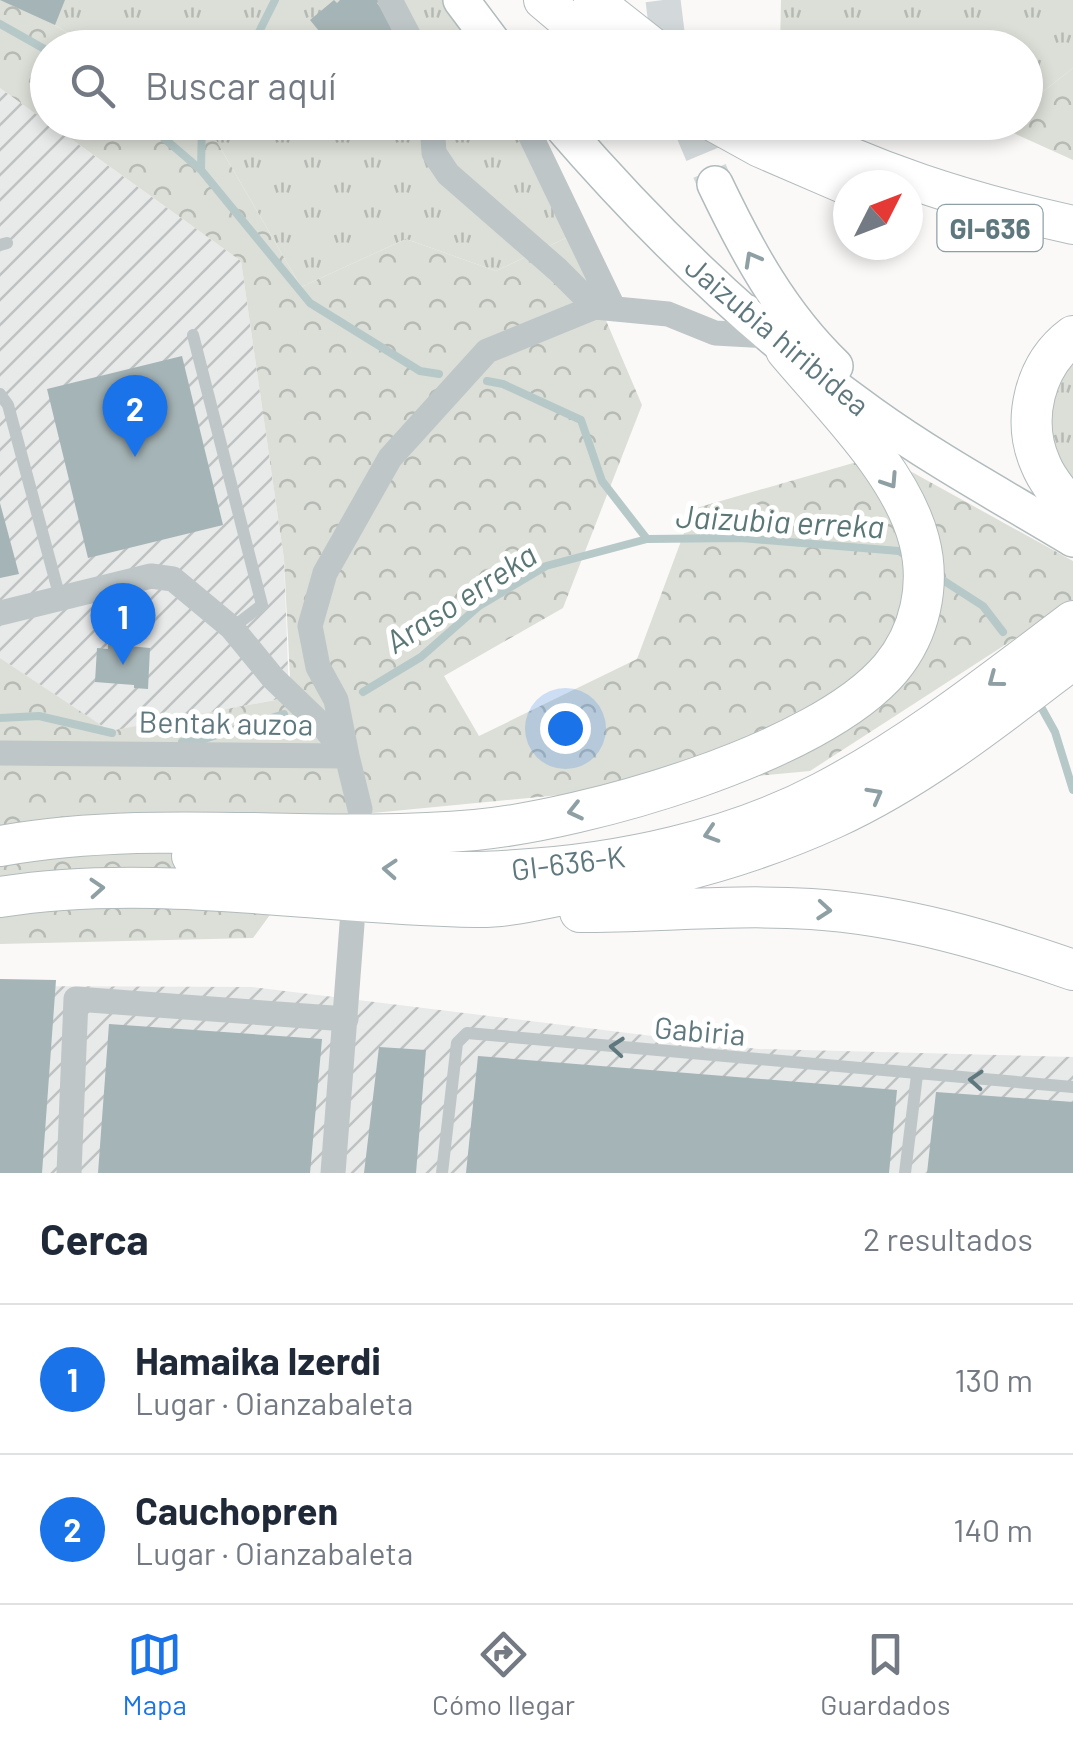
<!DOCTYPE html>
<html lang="es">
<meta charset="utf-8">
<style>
:root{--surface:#fff;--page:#f6f6f7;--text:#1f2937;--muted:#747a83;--line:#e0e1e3;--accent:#1a73e8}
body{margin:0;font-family:Barlow,sans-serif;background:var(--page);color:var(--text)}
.compass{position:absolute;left:833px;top:170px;width:90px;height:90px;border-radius:50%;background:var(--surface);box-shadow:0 5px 15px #0003;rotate:48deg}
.you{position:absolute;left:565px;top:728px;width:35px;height:35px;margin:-25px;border:8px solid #fff;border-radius:50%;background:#1a73e8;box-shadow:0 0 0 15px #1a73e833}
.badge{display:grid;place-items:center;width:65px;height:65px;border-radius:50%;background:var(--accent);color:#fff;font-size:32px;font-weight:700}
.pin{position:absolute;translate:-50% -82px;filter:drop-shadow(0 2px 5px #0008)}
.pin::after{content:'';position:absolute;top:52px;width:35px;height:30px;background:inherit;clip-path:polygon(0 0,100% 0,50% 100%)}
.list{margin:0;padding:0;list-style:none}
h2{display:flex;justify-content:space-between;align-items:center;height:130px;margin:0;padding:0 40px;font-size:42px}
h2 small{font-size:32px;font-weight:400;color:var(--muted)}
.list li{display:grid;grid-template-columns:65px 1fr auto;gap:30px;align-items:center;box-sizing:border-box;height:150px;padding:0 40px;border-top:2px solid var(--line)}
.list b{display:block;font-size:38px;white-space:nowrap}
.list p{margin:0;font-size:32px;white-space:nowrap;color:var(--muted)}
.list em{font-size:32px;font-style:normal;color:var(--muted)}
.icon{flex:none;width:55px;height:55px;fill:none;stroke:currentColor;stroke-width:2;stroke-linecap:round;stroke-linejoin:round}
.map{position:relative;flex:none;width:1073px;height:1173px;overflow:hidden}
.search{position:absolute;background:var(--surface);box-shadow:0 5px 15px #0003;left:30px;right:30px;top:30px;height:110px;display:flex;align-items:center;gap:25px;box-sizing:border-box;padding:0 35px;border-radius:55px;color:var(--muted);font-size:38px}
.sheet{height:430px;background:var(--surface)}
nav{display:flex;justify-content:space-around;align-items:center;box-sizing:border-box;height:140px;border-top:2px solid var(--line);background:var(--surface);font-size:28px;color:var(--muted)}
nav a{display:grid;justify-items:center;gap:5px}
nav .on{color:var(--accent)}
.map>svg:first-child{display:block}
.industrial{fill:url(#industrial-furrows)}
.grass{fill:url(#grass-tufts)}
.forest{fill:url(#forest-crowns)}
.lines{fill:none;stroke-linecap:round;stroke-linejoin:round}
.stream{stroke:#b6c9c8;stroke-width:8}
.building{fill:#a5b4b6}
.secondary-tunnel{stroke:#d3d9da;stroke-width:35;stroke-dasharray:35 18;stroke-linecap:butt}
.secondary-casing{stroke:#b1bbbd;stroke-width:38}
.primary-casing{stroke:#b2bbbd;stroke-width:40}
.trunk-casing{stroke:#b2babc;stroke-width:42}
.service{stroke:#bec6c8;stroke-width:12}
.minor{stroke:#bec6c8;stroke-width:25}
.secondary{stroke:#fff;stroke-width:35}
.primary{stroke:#fff;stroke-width:38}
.trunk{stroke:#fff;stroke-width:40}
.oneway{stroke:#8fa0a5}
.oneway2{stroke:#5f787e}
.labels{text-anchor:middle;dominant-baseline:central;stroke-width:10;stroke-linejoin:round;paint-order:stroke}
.shield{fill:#fff;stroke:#8fa0a5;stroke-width:2.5}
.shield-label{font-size:28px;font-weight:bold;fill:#5f787e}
.street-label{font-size:30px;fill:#5f787e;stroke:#fff}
.water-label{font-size:32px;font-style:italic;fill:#5a7675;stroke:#fff}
</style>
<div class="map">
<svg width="1073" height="1173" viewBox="0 0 1073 1173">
<defs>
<pattern id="industrial-furrows" width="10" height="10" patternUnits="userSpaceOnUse" patternTransform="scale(2.5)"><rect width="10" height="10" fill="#e8e9e9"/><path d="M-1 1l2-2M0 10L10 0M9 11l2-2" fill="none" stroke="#bfc2c2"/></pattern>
<pattern id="grass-tufts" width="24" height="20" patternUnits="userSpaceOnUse" patternTransform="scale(2.5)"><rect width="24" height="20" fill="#dcdfd7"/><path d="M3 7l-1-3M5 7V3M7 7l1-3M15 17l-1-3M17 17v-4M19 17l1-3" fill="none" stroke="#b6bab4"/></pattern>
<pattern id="forest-crowns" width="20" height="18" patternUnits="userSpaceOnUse" patternTransform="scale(2.5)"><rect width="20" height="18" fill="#dcdfd7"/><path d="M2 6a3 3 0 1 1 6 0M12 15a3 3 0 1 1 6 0" fill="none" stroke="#b6bab4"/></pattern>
</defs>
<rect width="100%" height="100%" fill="#faf9f8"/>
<!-- industrial -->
<path class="industrial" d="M0 88 241 261 284 559 289 697 111 732 0 658Z
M0 986 252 987 758 1049 1073 1057V1173H0Z"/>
<!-- grass -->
<path class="grass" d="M15 0H459L479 47H90Z
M781 0H1073V68L1026 105V48H780Z
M206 123H515L570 236 496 271 406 239 301 287Z
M1073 354V483L1054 454 1049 411Z"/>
<!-- forest -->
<path class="forest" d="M0 0H15L90 47 48 48 47 122 0 88Z
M1073 68V160L998 126 1003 123 1026 122V105Z
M49 123H206L301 287 406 239 496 271 570 236 642 405 563 608 444 676 479 736 637 659 693 509 881 455 1073 561V601L810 771 342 816 253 938 0 944V658L110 731 291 697 284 559 241 261Z"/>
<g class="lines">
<!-- stream -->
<path class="stream" d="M0 24 48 51
M251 48 275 0
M145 122 201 170
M202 122 201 170 310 303 420 371 439 374
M487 381 503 384 581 420 602 481 647 539 741 538 899 551 908 557
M938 577 983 606 1003 632
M363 692 421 657 479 606 546 566 647 539
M1040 705 1055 732 1073 790
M0 718 39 716 112 733
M182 742 198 741 284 714"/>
</g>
<!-- building -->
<path class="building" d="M0 0H65L55 25Z
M334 0 337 3 340 0H381L377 3 409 44 404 48H333L310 20Z
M182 356 223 525 88 558 47 389Z
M0 503 19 574 0 578Z
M108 644 150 648 148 689 134 688V685L95 682 97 648 108 649Z
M0 979 56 980 42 1173H0Z
M109 1024 322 1039 310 1173H98Z
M379 1047 426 1050 416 1173H364Z
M478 1056 897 1090 889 1173H466Z
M936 1092 1073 1102V1173H927Z"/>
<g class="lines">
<!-- secondary-tunnel -->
<path class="secondary-tunnel" d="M663 0 669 48
M689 122 715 184"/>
<defs>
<path id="secondary" d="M461 0 497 48
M558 122C652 231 754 331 871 414 935 460 1005 498 1073 539
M715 184C747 251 781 314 835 366"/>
<path id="primary" d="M543 0 600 48
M593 0 654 48
M713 122 760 148 848 186
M775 122C875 172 964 201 1073 225"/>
<path id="trunk" d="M1073 336C1034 365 1021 421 1041 465 1048 482 1061 496 1073 511
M0 846C158 818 316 844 475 830 584 820 819 754 891 668 920 633 931 585 919 540 901 471 831 404 786 350
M192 856C300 860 409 878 517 870 620 864 732 840 823 792 913 745 992 682 1073 621
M0 897C158 872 317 905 476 907 510 908 547 897 580 892 668 878 753 855 834 818 921 778 997 717 1073 659
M580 912C657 912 734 904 811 909 903 915 987 940 1073 970"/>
</defs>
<!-- secondary casing -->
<use href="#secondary" class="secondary-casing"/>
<!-- primary casing -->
<use href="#primary" class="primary-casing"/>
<!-- trunk casing -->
<use href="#trunk" class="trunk-casing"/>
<!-- service -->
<path class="service" d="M0 245 7 243
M193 335 262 605 232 628
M0 394 8 405 60 598
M442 1173 457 1043 467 1033 1073 1087
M905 1173 917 1075"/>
<!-- minor -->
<path class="minor" d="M390 0 415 48
M432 122 434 153 448 174 558 270 595 307
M524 122 614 309
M0 613 151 576 173 579 232 628 273 678 324 727 347 756 360 809
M0 753 347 756 336 700 318 667 310 626 325 573 390 458 487 351 595 307 668 314 715 333 769 336
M69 1173 76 999 346 1019
M333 1173 352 924"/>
<!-- secondary -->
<use href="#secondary" class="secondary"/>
<!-- primary -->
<use href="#primary" class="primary"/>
<!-- trunk -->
<use href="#trunk" class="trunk"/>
</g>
<!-- one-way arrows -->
<defs><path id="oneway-chevron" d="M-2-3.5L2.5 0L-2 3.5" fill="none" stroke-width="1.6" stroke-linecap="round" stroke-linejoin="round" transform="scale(2.5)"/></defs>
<g class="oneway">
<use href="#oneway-chevron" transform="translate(752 259) rotate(-119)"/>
<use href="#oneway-chevron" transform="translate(890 481) rotate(57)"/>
<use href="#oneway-chevron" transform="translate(995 680) rotate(143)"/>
<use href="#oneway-chevron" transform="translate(875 795) rotate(-29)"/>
<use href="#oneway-chevron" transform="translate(575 811) rotate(167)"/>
<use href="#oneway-chevron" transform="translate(711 834) rotate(162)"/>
<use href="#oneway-chevron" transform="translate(390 869) rotate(-176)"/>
<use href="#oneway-chevron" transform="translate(97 888) rotate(-4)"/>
<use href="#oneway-chevron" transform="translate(824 910) rotate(5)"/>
</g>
<g class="oneway2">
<use href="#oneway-chevron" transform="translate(617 1047) rotate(-175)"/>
<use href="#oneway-chevron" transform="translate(976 1080) rotate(-176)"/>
</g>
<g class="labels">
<!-- shield labels -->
<rect class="shield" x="937.5" y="205" width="105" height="46" rx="8"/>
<g class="shield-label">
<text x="990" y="228">GI-636</text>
</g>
<!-- street labels -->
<g class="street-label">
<text transform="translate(778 335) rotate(40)">Jaizubia hiribidea</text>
<text transform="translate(226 722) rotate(1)">Bentak auzoa</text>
<text transform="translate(568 862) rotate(-7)">GI-636-K</text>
<text transform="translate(700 1030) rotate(5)">Gabiria</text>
</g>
<!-- water labels -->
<g class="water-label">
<text transform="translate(780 520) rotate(3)">Jaizubia erreka</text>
<text transform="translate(460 597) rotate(-33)">Araso erreka</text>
</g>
</g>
</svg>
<svg class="compass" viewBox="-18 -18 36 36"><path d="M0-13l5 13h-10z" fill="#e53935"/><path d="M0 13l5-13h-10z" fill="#747a83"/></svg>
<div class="you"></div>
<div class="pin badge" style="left:123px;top:665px">1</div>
<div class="pin badge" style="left:135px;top:457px">2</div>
<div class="search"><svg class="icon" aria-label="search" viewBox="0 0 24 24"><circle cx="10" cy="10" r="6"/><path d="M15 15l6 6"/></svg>Buscar aquí</div>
</div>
<section class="sheet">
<h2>Cerca<small>2 resultados</small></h2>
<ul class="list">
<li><span class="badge">1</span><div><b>Hamaika Izerdi</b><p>Lugar · Oianzabaleta</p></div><em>130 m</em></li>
<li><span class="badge">2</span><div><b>Cauchopren</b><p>Lugar · Oianzabaleta</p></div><em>140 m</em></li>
</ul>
</section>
<nav>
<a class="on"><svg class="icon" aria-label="map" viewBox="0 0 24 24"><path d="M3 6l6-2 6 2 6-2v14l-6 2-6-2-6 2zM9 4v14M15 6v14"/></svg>Mapa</a>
<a><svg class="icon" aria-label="directions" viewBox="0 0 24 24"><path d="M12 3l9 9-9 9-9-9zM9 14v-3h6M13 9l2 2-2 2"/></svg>Cómo llegar</a>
<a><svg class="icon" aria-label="saved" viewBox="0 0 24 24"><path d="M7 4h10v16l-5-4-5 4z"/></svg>Guardados</a>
</nav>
